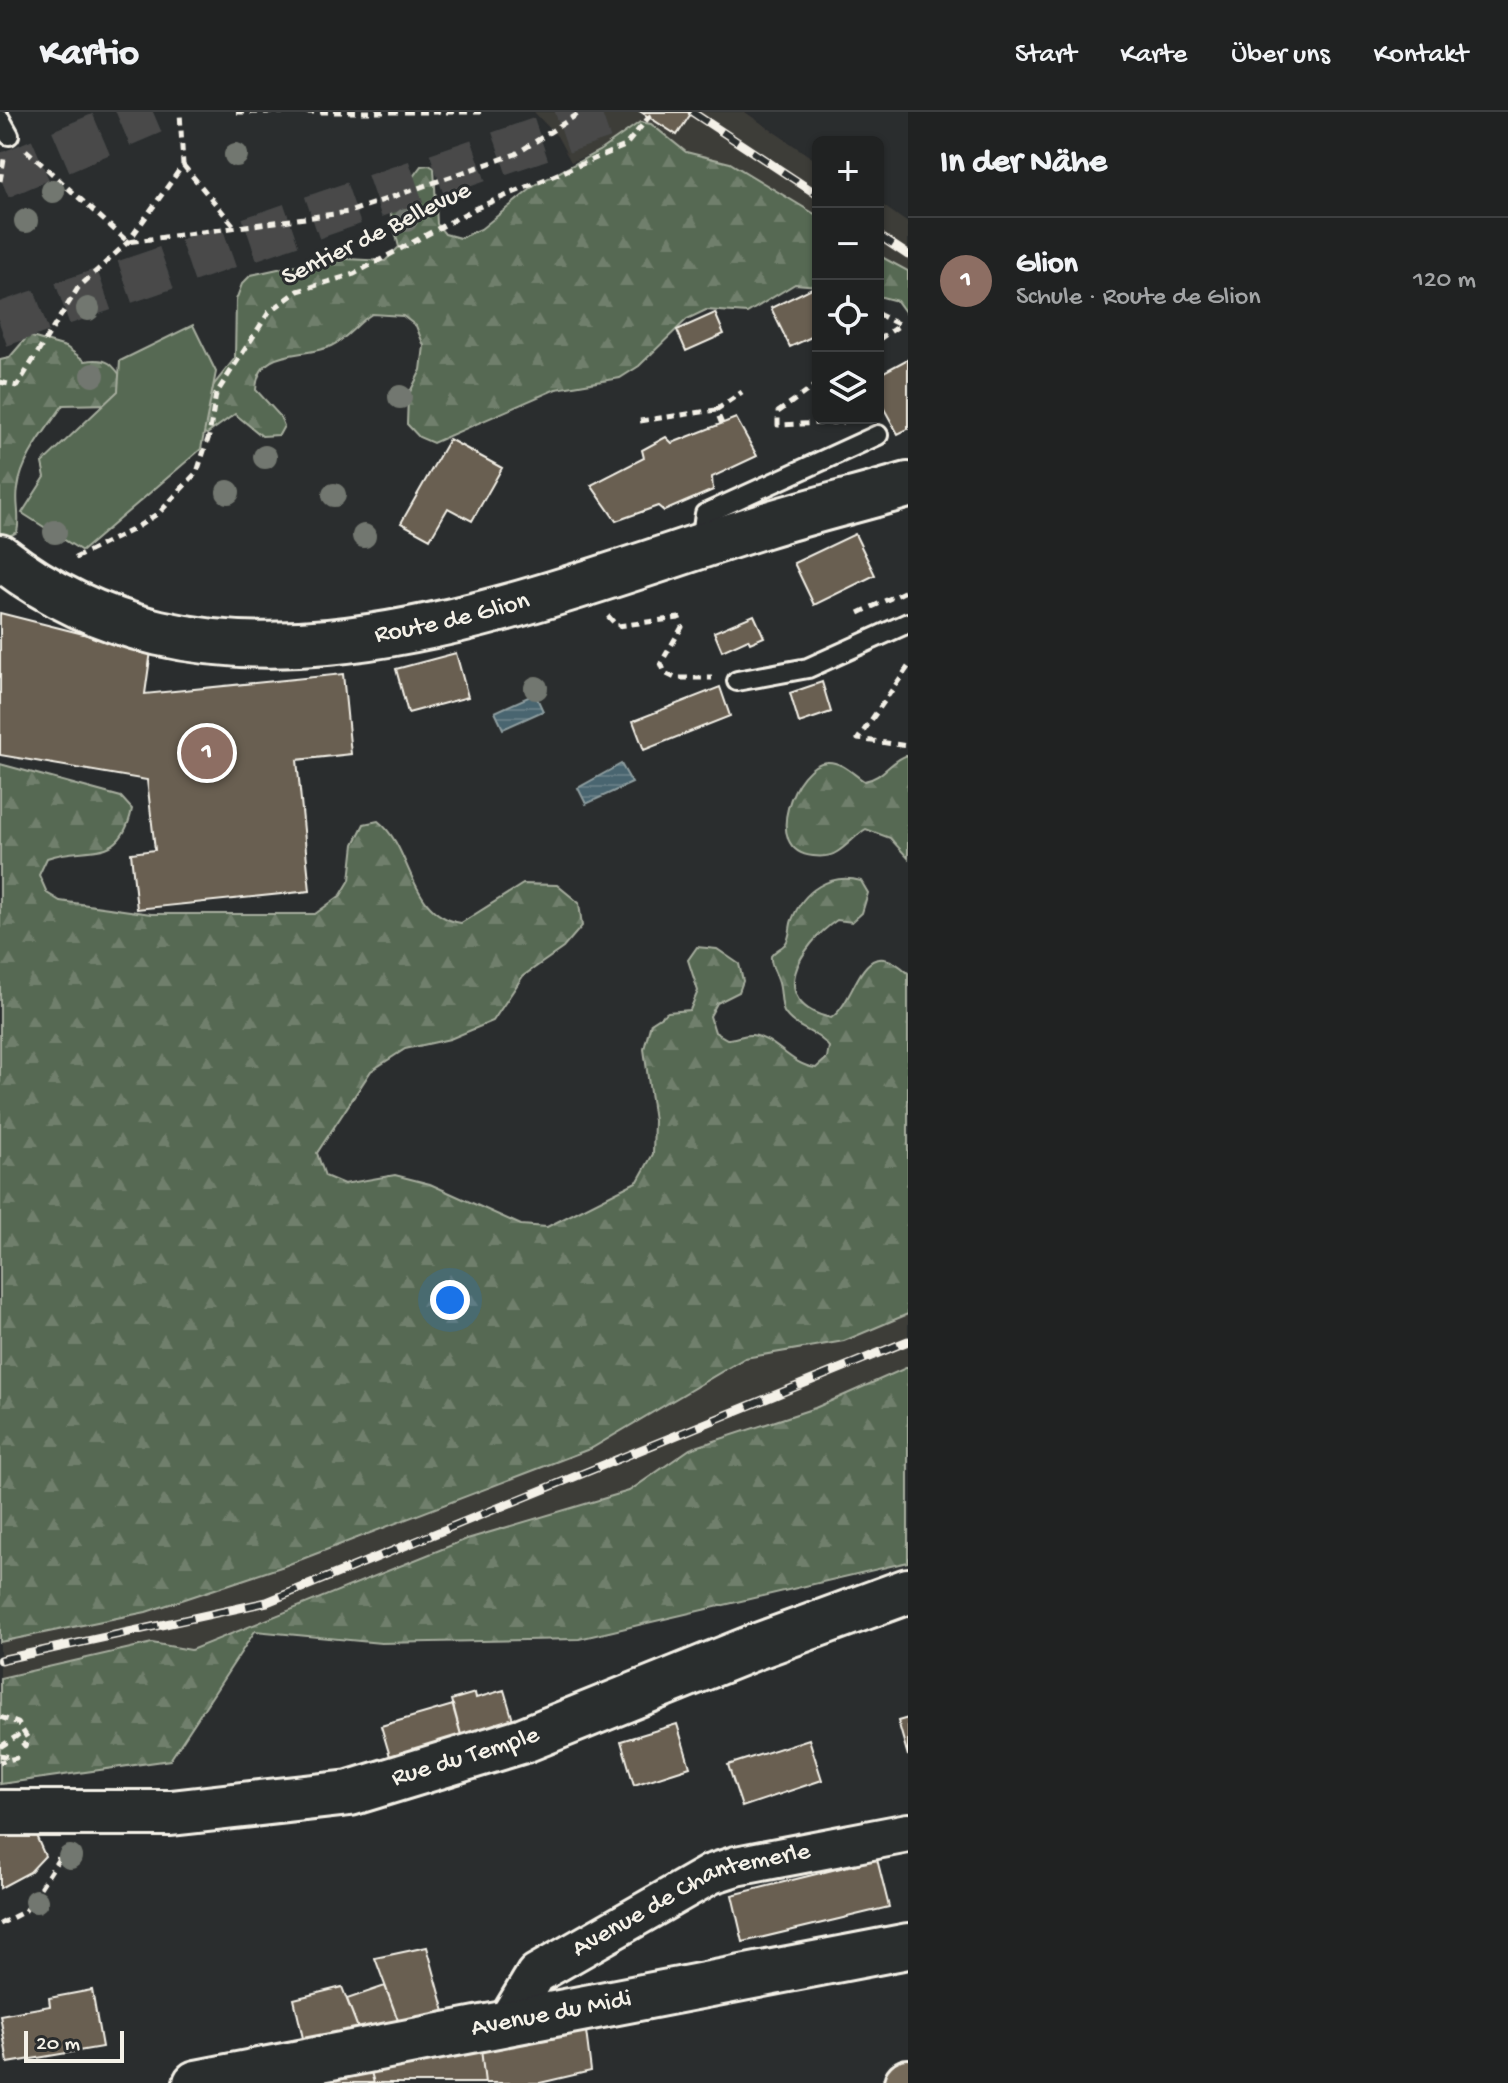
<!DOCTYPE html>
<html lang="de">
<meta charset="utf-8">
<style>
:root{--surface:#202222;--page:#282a2a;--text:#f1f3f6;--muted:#a2a4a5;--line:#3d3f40;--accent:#8c9099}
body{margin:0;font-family:"Gochi Hand",sans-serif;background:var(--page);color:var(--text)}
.controls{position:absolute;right:24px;top:24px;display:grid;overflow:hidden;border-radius:12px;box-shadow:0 2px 6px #0004}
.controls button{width:72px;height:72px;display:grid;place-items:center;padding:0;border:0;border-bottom:2px solid var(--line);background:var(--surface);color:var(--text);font:40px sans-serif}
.scale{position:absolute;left:24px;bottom:20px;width:100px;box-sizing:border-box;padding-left:8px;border:4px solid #f4f1e8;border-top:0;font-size:22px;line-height:28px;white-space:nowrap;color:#f4f1e8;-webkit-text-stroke:6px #2a2d2e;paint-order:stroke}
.you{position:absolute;left:450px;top:1188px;width:28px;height:28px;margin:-20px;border:6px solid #fff;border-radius:50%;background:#1a73e8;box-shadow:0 0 0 12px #1a73e833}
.badge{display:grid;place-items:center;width:52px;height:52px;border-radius:50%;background:var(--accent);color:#fff;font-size:26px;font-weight:700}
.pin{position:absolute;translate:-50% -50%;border:4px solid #fff;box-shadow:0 2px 8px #0006}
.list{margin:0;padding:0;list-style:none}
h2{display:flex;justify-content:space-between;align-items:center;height:104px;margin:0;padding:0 32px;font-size:34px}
h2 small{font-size:26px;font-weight:400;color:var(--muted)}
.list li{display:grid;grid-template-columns:52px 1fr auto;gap:24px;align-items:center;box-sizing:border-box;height:128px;padding:0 32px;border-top:2px solid var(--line)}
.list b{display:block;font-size:30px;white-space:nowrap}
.list p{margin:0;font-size:26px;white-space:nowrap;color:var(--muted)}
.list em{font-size:26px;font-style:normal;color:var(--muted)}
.icon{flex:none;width:44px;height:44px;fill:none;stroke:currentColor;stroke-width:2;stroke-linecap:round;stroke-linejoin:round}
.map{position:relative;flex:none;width:908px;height:1971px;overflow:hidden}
header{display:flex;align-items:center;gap:48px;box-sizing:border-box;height:112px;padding:0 40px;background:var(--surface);border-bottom:2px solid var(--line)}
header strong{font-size:38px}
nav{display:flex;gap:44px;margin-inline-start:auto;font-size:28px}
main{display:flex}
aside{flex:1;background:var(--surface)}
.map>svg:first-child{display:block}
.built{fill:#3d3c38}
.forest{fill:url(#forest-firs);stroke:#a6ad9e;stroke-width:2}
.green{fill:#576953;stroke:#a6ad9e;stroke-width:2}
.water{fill:url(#water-rules);stroke:#8e9d9f;stroke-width:2}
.building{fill:#695f51;stroke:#f4f1e8;stroke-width:2}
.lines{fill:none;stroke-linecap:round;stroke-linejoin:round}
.motorway-tunnel{stroke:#484a4a;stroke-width:44;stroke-dasharray:44 22;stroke-linecap:butt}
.service-casing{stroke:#f4f1e8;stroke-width:24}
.minor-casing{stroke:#f4f1e8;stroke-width:44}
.tertiary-casing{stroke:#f4f1e8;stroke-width:50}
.primary-casing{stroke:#f4f1e8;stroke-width:50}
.path{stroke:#f4f1e8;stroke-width:5;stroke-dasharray:8 6;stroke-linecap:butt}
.service{stroke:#2a2d2e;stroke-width:18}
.minor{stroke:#2a2d2e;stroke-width:38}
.tertiary{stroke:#2a2d2e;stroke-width:44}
.primary{stroke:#746a5a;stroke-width:44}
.rail-casing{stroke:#f4f1e8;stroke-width:9}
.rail{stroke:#2a2d2e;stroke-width:6;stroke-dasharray:18;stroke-linecap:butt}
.tree{fill:#72776f}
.labels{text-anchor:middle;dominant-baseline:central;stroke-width:6;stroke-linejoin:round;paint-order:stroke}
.street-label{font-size:26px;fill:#f4f1e8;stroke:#2a2d2e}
</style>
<header>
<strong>Kartio</strong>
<nav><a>Start</a><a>Karte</a><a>Über uns</a><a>Kontakt</a></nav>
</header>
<main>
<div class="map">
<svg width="908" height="1971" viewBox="0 0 908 1971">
<defs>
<pattern id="forest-firs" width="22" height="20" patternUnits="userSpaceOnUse" patternTransform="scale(2)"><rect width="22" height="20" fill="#576953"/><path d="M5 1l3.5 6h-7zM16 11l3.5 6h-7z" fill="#707f6c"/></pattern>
<pattern id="water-rules" width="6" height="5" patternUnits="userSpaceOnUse" patternTransform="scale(2)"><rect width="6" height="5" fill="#4a656f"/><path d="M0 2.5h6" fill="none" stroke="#657c84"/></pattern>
</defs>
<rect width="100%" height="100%" fill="#2a2d2e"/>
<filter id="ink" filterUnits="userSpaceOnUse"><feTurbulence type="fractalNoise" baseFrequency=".0125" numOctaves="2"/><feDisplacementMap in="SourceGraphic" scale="16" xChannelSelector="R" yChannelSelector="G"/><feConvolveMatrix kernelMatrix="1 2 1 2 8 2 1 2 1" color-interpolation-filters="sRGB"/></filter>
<g filter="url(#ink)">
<!-- built -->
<path class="built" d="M534 0H745L818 50V104L730 51 686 40 650 12 629 17 599 39 571 50 557 24Z
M878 90 908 111V159L878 143Z
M908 1202V1255L815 1296 690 1337 629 1379 467 1427 191 1538 152 1531 0 1566V1530L146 1500 284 1454 592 1336 745 1246 844 1229Z"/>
<!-- forest -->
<path class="forest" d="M640 10 651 12 686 40 730 51 818 104V174L795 172 747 201 706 198 687 207 639 254 620 266 556 277 433 331 419 325 407 312 408 284 421 258 424 234 416 214 403 204 372 202C357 211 347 227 331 234 303 247 258 234 256 278L280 304 284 314 279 323 262 324 235 302 207 322 199 320 205 284 235 246 236 188 242 172 251 163 328 146 385 149 399 135 391 103 394 90 421 54 429 53 434 56 437 112 445 122 460 126 481 117 537 72 599 39Z
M878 143 908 159V204L897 189 878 184Z
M28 224 66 235 85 249C109 245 113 252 126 272L112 292 63 293C46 319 22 345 18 376 15 391 21 405 17 420L4 427 0 425V248L9 246Z
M908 643V746L890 726 866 717C856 723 847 734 837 740 831 744 821 745 813 744 760 739 795 651 827 650 841 649 853 662 864 669 884 666 890 648 908 643Z
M0 652 121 685 132 697C120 755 86 731 47 746L39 763 47 781 60 789 151 802H315L341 783 350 768 354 732 364 712 378 709C413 736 408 803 461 811L523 772 557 773 579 791 582 814 563 836 523 864 493 909 450 927 405 937 371 959 317 1041 325 1064 344 1072 395 1063 430 1072 521 1113 547 1115 638 1069 653 1042 654 1009 644 937 651 911 668 900 690 898 698 879 688 848 697 835 717 837 739 852 743 869 739 880 717 891 710 904 715 920 727 927C735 927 744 922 752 923 776 926 790 953 816 956L827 946 829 935C818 919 794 917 784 900 780 891 782 878 778 868 775 858 770 854 771 844 775 838 781 837 785 832 791 826 789 815 792 808 803 779 830 760 861 769L868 781 862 801 852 810 837 808C800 833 765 891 831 906 858 889 860 816 908 861V1202L844 1229 745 1246 592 1336 284 1454 146 1500 0 1530Z
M908 1255V1450L579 1527 381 1531 255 1519 170 1648 0 1672V1566L152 1531 191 1538 467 1427 629 1379 690 1337 815 1296Z"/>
<!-- green -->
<path class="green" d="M193 213 216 260 201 337 82 439 22 401 45 365 42 351 118 279 120 249Z"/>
<!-- water -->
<path class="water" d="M535 582 543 599 503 617 495 600Z
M621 652 632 671 586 692 578 676Z"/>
<!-- building -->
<path class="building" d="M641 0H692L677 23Z
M818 173V222L790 235 771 196Z
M715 201 724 222 686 239 677 218Z
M908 247V317L898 322 878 286V263Z
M736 306 757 344 712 365 713 378 664 399 658 394 616 409 591 373 644 346 642 338 666 325 672 331Z
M449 327 502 356 472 409 448 396 430 427 401 411Z
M855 422 875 463 814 493 794 451Z
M0 501 151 539 145 582 343 562 351 642 297 648 310 779 137 797 131 741 155 738 147 668 0 643Z
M754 503 764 525 750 531 748 527 722 539 714 520Z
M456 541 468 585 408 601 396 557Z
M822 570 831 600 799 611 790 581Z
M720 575 730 604 644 638 633 609Z
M504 1578 515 1615 463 1630 451 1588 475 1581 476 1586Z
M453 1593 463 1630 392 1651 381 1614Z
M908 1606V1644L898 1609Z
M677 1612 690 1655 634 1673 621 1629Z
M809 1627 822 1668 742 1695 728 1653Z
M34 1719 45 1744 30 1760 0 1776V1722Z
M877 1747 889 1795 743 1830 732 1783Z
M427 1835 447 1907 402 1919 375 1846Z
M385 1874 402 1919 361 1924 347 1887Z
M342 1875 361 1924 305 1935 294 1887Z
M92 1878 102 1935 8 1951 0 1903 50 1894 49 1886Z
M585 1911 591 1959 540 1971H485L480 1929Z
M480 1929 485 1971H374L368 1949Z
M368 1949 374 1971H282Z"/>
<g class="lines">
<!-- motorway-tunnel -->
<path class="motorway-tunnel" d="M0 65 153 0
M0 213 619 0"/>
<defs>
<path id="service" d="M0 7 9 23
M701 431 705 402 878 323
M737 569 808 556 908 511"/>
<g id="minor">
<path id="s1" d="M507 1910 536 1862 711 1762 736 1754 908 1721"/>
</g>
<g id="tertiary">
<path id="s2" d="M0 445C226 622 523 489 762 414 810 399 860 387 908 373"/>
<path id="s3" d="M0 1701H171L350 1681 524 1628 755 1535 908 1479"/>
<path id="s4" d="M196 1971 908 1834"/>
</g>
<path id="primary" d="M907 1971 908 1970"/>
</defs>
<!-- service casing -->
<use href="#service" class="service-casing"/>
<!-- minor casing -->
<use href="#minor" class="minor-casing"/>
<!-- tertiary casing -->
<use href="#tertiary" class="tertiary-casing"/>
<!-- primary casing -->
<use href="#primary" class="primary-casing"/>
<!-- path -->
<path class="path" d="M236 0H481
M26 38 128 130 349 100 516 42 581 0
M183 53 235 115
M0 69 4 47
M878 202 900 213 878 228
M0 270 17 274 78 176 128 130 183 53 180 0
M818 271 778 300V313L843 310
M716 298 742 280
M640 309 716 298 722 312
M75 446 134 417 160 400 197 360 209 324 216 282 269 200 298 179 354 162 474 97 625 34 649 5 646 0
M859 501 908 478
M608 504 617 514 679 506 682 515 661 551 665 561 675 566H712
M908 555 858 627 908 634
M0 1605 18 1611 28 1627 25 1634 17 1624 0 1635
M0 1643 16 1646 0 1650
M0 1812 25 1799 58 1748 59 1739"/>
<!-- service -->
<use href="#service" class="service"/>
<!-- minor -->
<use href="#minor" class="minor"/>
<!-- tertiary -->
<use href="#tertiary" class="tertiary"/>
<!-- primary -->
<use href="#primary" class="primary"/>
<defs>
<path id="rail" d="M692 0 818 83
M878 123 908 143
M0 1548 267 1490 908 1229"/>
</defs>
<!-- rail casing -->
<use href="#rail" class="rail-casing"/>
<!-- rail -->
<use href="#rail" class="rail"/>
</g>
<!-- trees -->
<g class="tree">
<circle cx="236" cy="43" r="12"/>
<circle cx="53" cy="79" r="12"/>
<circle cx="406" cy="108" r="12"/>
<circle cx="26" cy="109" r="12"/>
<circle cx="88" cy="197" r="12"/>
<circle cx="93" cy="263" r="12"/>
<circle cx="400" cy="285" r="12"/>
<circle cx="265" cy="345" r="12"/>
<circle cx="228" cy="380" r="12"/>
<circle cx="334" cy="383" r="12"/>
<circle cx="55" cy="420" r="12"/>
<circle cx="364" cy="424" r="12"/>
<circle cx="536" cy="576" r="12"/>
<circle cx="70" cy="1745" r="12"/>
<circle cx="36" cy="1789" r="12"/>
</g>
</g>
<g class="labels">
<!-- street labels -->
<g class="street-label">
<text transform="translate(377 123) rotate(-26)">Sentier de Bellevue</text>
<text stroke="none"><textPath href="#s2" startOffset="474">Route de Glion</textPath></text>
<text stroke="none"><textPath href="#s3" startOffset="472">Rue du Temple</textPath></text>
<text stroke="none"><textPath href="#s1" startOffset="230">Avenue de Chantemerle</textPath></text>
<text stroke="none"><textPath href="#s4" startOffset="362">Avenue du Midi</textPath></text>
</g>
</g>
</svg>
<div class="controls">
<button>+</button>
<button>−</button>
<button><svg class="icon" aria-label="locate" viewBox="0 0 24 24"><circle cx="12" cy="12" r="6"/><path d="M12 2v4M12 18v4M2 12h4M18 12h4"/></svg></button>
<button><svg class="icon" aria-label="layers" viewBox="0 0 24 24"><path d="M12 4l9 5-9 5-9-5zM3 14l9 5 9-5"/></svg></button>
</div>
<div class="scale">20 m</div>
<div class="you"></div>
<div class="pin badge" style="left:207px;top:641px;background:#8d6e63">1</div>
</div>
<aside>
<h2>In der Nähe<small></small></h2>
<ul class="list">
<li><span class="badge" style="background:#8d6e63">1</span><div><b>Glion</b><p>Schule · Route de Glion</p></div><em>120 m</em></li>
</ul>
</aside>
</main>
